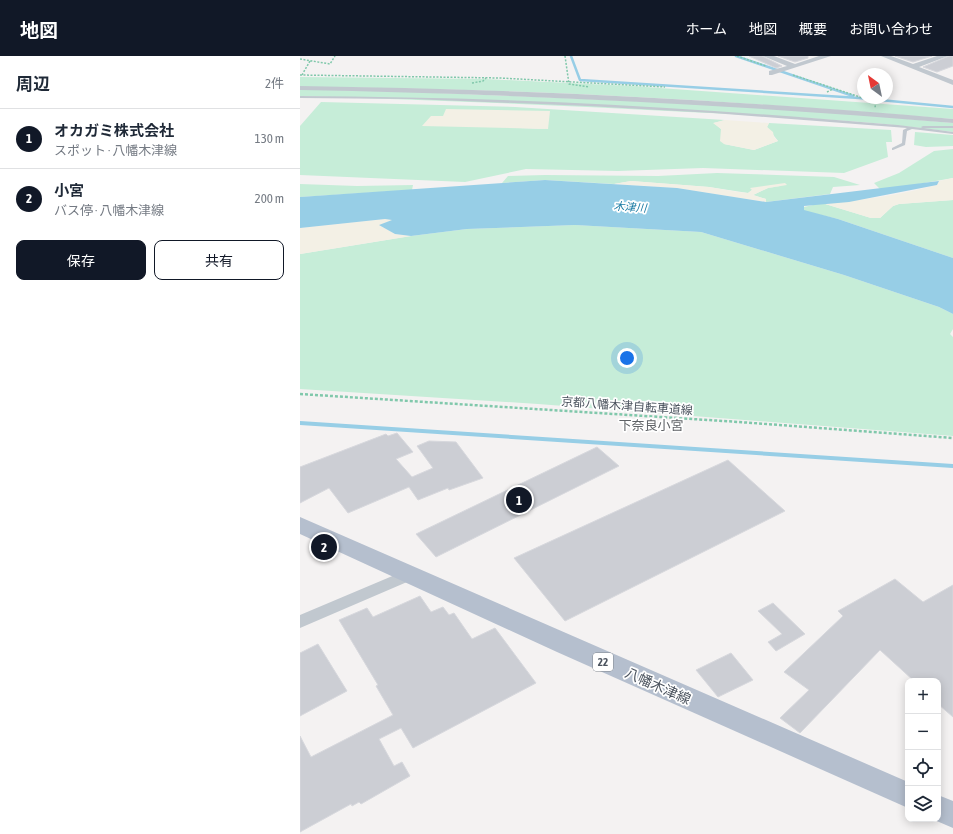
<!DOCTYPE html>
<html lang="ja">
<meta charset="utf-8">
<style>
:root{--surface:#fff;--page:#f6f6f7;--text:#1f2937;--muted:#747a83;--line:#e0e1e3;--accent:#111827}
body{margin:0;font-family:"Asap Condensed","Noto Sans JP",sans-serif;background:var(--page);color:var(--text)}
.controls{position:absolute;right:12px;bottom:12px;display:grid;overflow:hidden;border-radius:8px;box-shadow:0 2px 10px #0003}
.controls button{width:36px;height:36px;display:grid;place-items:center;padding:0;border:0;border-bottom:1px solid var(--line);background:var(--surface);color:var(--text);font:20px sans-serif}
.compass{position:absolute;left:557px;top:12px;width:36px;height:36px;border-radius:50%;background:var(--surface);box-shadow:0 2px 10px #0003;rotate:327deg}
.you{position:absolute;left:327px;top:302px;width:14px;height:14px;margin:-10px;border:3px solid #fff;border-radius:50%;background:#1a73e8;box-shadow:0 0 0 6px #1a73e833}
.badge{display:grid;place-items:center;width:26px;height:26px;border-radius:50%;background:var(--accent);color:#fff;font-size:13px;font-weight:700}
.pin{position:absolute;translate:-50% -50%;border:2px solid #fff;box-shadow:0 1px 4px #0006}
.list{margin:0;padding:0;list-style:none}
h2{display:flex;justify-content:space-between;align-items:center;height:52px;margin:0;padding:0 16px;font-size:17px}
h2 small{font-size:13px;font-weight:400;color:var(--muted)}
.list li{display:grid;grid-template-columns:26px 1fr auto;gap:12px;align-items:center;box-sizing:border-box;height:60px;padding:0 16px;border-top:1px solid var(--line)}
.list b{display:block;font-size:15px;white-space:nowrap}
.list p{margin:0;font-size:13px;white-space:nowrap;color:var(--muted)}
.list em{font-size:13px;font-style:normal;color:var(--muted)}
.actions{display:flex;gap:8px;padding:12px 16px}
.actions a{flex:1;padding:9px 0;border:1px solid var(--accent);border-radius:8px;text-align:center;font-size:14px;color:var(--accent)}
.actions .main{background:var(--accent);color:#fff}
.icon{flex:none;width:22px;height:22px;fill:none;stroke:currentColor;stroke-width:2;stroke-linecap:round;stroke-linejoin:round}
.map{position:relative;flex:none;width:653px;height:778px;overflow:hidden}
header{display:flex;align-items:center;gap:24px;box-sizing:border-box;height:56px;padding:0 20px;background:var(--accent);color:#fff}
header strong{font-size:19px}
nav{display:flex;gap:22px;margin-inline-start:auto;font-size:14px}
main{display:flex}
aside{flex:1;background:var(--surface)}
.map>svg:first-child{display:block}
.green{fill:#c6edd8;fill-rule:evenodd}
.sand{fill:#f3f0e5}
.water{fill:#97cee6}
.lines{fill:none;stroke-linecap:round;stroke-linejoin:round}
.stream-far1{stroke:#97cee6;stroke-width:2.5}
.stream{stroke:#97cee6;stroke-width:4}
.building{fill:#ccced4;stroke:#d7d8dd}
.path-far1{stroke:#80c8ab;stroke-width:1.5;stroke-dasharray:2 1.5;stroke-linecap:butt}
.path{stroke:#80c8ab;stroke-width:2.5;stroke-dasharray:3 2;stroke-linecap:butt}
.lane{fill:#c1c8cf;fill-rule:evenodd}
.street{fill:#c1c8cf;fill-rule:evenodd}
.primary{fill:#b5bfce;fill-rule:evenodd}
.labels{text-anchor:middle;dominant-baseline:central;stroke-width:3.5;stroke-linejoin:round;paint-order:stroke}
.far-water-label{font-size:11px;font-style:italic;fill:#197aa3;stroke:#fff}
.shield{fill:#fff;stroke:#81878e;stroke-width:1}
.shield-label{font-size:11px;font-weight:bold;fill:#4b535e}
.street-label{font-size:12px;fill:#4b535e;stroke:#fff}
.neighbourhood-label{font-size:13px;fill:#5f6266;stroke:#fff}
.near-street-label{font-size:14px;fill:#4b535e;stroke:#fff}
</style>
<header>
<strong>地図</strong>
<nav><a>ホーム</a><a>地図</a><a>概要</a><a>お問い合わせ</a></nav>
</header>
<main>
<aside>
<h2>周辺<small>2件</small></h2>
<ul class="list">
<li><span class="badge">1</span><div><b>オカガミ株式会社</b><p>スポット · 八幡木津線</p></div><em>130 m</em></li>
<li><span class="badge">2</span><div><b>小宮</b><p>バス停 · 八幡木津線</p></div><em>200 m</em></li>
</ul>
<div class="actions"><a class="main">保存</a><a>共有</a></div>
</aside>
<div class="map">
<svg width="653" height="778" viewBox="0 0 653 778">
<rect width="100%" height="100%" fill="#f4f2f2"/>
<!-- green -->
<path class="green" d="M0 21 185 23 332 30 653 53V63C436 45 218 32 0 31Z
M0 33 114 36 382 47 495 53 653 67V76C565 64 476 60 388 56 258 49 129 44 0 40Z
M21 46 215 51 425 64 414 67 421 73 424 88 454 94 478 85 467 71 469 67 591 74 592 86H586L588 101 544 117 403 112 318 115 226 113 165 126 0 119V70ZM131 60H143L248 73 219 72Z
M615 76 653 79V90L626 91 614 89Z
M653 93V122L607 130 580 133 574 127 599 117 634 95Z
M417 117 534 121 560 129 533 131 530 138 466 146V143L453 139 468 132 486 129 452 134 448 137 409 131 331 125 314 128 245 124 202 127 208 120 245 119 358 120Z
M0 128 57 130 113 129 112 134 0 141Z
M653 144V202L538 163 504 155V151L522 147 571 162H580L593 150 599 148Z
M275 169 401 176 544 219 639 251 653 258V273L650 278 653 281V380L238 348 0 333V198L111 180 167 173Z"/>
<!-- sand -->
<path class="sand" d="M146 53 250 55 248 73 122 70 131 60H143Z
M425 64 469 67 467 71 473 76 474 81 478 85 454 94 424 88 420 85 421 73 413 67Z
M653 122V144L599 148 593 150 580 162H571L522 147C560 145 600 139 637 129L639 125Z
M331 125 409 131 438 136 448 137 452 134 450 132 485 127 487 129 468 132 453 139 466 143V146L377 132 314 128Z
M85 163 93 164 80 169 95 178 111 180 0 198V172Z"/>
<!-- water -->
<path class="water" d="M245 124 377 132 466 146 639 125 637 129 549 146 504 150V154L538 163 653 202V258L639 251 544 219 401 176 275 169 167 173 111 180 95 178 79 169 92 164 85 163 0 172V141Z"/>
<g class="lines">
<!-- stream-far1 -->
<path class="stream-far1" d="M271 0 280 24 559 42 653 51
M436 0 553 40"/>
<!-- stream -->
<path class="stream" d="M0 367 653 410"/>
</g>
<!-- building -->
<path class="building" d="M449 0H462L482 10 476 12Z
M478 0H508V2L495 6Z
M595 0H632L613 6Z
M649 0H653V10L637 16 623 11Z
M97 377 113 396 96 403 112 421 133 412 117 390 129 385 156 386 183 422 149 434 148 432 118 444 109 431 48 457 29 432 0 447V411L86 378 88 380Z
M297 391 319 410 136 501 116 478Z
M428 404 485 455 265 565 214 502Z
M595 523 623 546 653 529V661L638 648V625H614L580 594 500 677 480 662 509 634 484 616 543 560 538 555Z
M120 540 131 556 143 551 149 559 154 557 172 583 195 572 236 627 113 692 101 672 79 683 94 710 102 706 110 720 61 748 59 746 52 750 51 748 0 776V680L11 701 93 659 76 630 78 629 39 564 67 552 73 561Z
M473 547 505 578 476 595 468 586 482 578 458 555Z
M18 588 47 635 0 660V597Z
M431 597 453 624 418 641 396 614Z"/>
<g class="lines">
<!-- path-far1 -->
<path class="path-far1" d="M265 0 269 28 289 31
M437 0 466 10
M0 3 30 8 35 0
M0 19 200 22 365 31
M2 19 10 5
M493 19 563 42
M172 27 183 25 186 22
M527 36 533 33
M564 42 576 44 575 52"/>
<!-- path -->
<path class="path" d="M0 338 439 366 653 382"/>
<!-- lane -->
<path class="lane" d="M0 40C138 41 276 45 414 55 475 59 537 64 598 69L622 72 621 71 623 70H653V72H624L653 76V78L612 73 607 75 605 89 593 94H592V92L602 87 603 74 607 72 413 57 287 50 112 43 0 42Z"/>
<!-- street -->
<path class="street" d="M463 0H474L495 8 519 0H531L472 19H469V15L487 10Z
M581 0H591L613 8 637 0H648L619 11 653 24V29Z
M0 30C218 33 436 44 653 63V67C436 49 218 38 0 34Z
M109 513 114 515 116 519 114 523 0 572V559Z"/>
<!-- primary -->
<path class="primary" d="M0 461 608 726V752L257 596 0 478Z
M638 739 653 745V772L632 763H638Z"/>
</g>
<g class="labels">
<!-- far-water labels -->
<g class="far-water-label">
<text transform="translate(330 151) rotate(4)">木津川</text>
</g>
<!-- shield labels -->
<rect class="shield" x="293" y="597" width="20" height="18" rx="3"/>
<g class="shield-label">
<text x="303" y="606">22</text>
</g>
<!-- street labels -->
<g class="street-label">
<text transform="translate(327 350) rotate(4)">京都八幡木津自転車道線</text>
</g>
<!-- neighbourhood labels -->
<g class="neighbourhood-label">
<text x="351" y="369">下奈良小宮</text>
</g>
<!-- near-street labels -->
<g class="near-street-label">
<text transform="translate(358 630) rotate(24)">八幡木津線</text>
</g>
</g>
</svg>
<div class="controls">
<button>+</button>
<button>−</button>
<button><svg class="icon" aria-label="locate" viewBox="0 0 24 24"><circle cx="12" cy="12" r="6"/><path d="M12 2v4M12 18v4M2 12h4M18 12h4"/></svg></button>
<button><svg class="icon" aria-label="layers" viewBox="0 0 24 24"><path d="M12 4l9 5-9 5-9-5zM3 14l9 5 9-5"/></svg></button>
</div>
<svg class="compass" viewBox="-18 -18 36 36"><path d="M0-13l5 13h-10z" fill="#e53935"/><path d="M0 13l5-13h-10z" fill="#747a83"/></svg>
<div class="you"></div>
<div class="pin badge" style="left:219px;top:444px">1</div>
<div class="pin badge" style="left:24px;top:491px">2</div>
</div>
</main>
